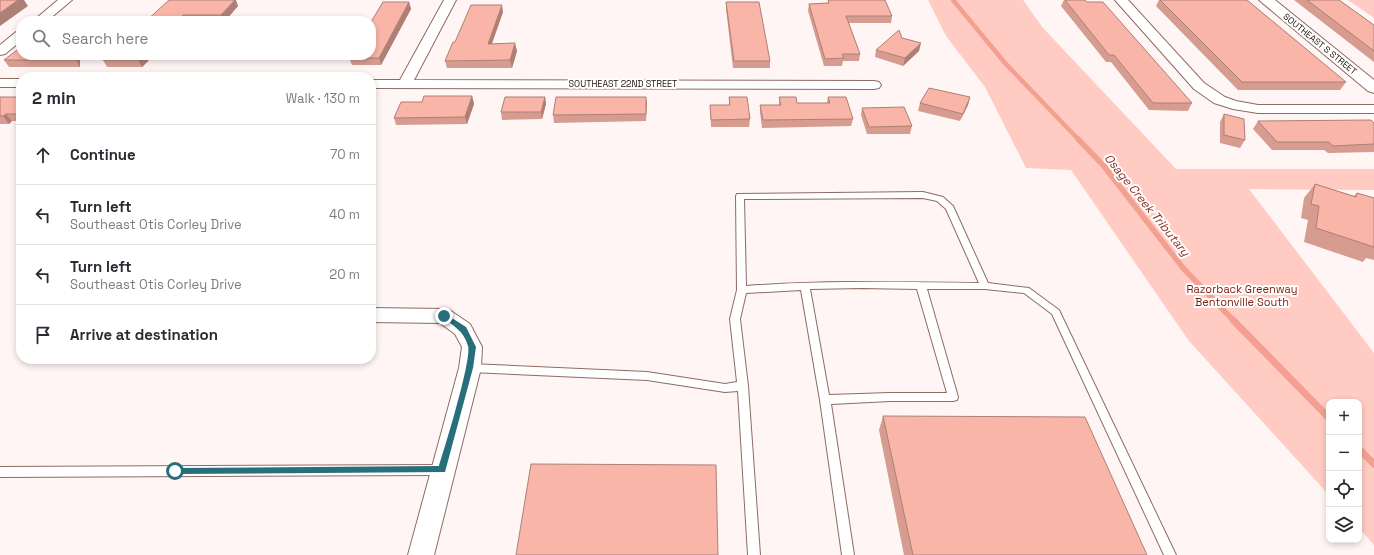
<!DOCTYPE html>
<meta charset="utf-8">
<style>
:root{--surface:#fff;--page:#f7f7f7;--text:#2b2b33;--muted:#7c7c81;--line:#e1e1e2}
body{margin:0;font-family:"Space Grotesk",sans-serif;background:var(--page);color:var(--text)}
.controls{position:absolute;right:12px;bottom:12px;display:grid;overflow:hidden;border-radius:8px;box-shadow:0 2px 6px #0003}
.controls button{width:36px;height:36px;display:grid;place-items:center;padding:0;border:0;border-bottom:1px solid var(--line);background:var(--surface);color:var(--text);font:20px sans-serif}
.stop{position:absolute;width:12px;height:12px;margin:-9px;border:3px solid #276f7b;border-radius:50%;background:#fff}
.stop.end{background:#276f7b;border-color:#fff;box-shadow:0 1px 4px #0008}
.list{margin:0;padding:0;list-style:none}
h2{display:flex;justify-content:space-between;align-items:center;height:52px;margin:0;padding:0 16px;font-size:17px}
h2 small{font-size:13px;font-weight:400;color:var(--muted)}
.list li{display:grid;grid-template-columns:26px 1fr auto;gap:12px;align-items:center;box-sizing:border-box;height:60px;padding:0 16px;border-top:1px solid var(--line)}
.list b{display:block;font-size:15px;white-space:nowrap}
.list p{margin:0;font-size:13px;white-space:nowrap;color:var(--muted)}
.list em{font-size:13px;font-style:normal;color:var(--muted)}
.icon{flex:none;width:22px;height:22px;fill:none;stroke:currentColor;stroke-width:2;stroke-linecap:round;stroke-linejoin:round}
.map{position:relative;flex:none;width:1374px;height:555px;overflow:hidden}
.search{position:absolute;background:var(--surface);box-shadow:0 2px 6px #0003;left:16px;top:16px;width:360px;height:44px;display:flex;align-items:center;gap:10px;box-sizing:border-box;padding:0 14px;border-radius:16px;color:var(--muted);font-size:15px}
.panel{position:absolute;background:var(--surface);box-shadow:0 2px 6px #0003;left:16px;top:72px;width:360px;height:292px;border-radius:16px}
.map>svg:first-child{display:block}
.green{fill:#ffcbc2}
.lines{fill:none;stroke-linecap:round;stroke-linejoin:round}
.stream-far2{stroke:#f3a091;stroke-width:4.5}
.stream-far1{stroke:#f3a091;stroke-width:5.5}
.stream{stroke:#f3a091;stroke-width:7}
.service-casing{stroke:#8e6b64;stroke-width:2}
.minor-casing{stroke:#8e6b64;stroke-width:2}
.tertiary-casing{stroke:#8e6b64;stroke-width:2}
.service{fill:#fff;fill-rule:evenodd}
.minor{fill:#fff;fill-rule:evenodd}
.tertiary{fill:#fff;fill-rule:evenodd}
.wall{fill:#d69c90}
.shaded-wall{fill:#ae7f76}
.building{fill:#f9b5a8;stroke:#ae7f76}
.route{fill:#276f7b}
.labels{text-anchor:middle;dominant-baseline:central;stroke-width:4;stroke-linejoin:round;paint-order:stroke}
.far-street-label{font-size:9px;fill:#201310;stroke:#fff}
.park-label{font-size:11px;fill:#7c1c11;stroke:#fff}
.water-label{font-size:12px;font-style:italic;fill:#8e2e21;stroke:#fff}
</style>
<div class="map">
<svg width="1374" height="555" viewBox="0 0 1374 555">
<rect width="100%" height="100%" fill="#fef5f4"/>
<!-- green -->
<path class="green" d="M928 0H1023L1043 28 1176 169H1374V190L1249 189 1374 353V545L1359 528V402H1329V495L1189 341 1071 170 1026 168 985 87 946 36Z
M1348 0H1374V18Z"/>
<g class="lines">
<!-- stream-far2 -->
<path class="stream-far2" d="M953 0 1005 63 1079 140"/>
<!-- stream-far1 -->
<path class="stream-far1" d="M1078 139 1103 165 1183 268 1234 321"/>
<!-- stream -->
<path class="stream" d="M1233 320 1329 418
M1359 449 1374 464"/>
<defs>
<path id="service" d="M923 192 943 197 953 206 988 283 1029 288 1059 310 1176 555H1164L1052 314 1024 293 985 289H927L958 397 957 400 953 401H890L831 404 854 555H842L820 400 801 290 746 293 740 319 748 386 760 555H748L738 391 725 392 647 380 470 372 466 371 465 368 466 365 470 364 647 372 725 384 737 382 730 319 737 290 736 196 737 194ZM923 198 937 201 946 209 979 283C902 282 824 280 746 286L744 199ZM862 288 917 289 947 393H890L829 395 810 289Z
M443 465 447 466 449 470 447 474 443 475 0 477V467Z"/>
<path id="minor" d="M58 0H72L47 21H33Z
M444 0H456L414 80 874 81 879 82 881 85 879 88 874 89 371 88V80H400Z
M1115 0H1128L1204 83 1225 97 1236 101 1258 105H1374V113H1258L1233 109 1214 103 1194 89Z
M21 31V41L5 54 0 55V45L16 32Z
M0 79H21V87H0Z
M371 308 444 309 451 311 470 324 482 347 481 368 434 555H408L459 368 462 347 455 334 440 323 371 322Z"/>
<path id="tertiary" d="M1259 0H1275L1374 80V93L1368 91Z"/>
</defs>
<!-- service casing -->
<use href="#service" class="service-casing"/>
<!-- minor casing -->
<use href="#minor" class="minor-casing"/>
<!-- tertiary casing -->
<use href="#tertiary" class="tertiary-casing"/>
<!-- service -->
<use href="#service" class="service"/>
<!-- minor -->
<use href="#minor" class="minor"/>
<!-- tertiary -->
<use href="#tertiary" class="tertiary"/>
</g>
<!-- wall -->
<path class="wall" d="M828 0 892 16 891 23H849L860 54 859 61H843L842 66H824L808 11 809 4 828 3Z
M1064 0H1065L1192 103 1188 111 1149 110 1111 62H1106L1061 6Z
M1159 0H1247L1346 82 1340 90H1238L1156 6Z
M1294 0H1339L1374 25V62Z
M409 2 411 9 381 65H352L349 58Z
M726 2 770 61V68H733L726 9Z
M238 6 225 21H146Z
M503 12 492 44 517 51 512 68H447L445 61 455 42Z
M902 38 919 51 903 66 875 57 876 50Z
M80 55V67H9L4 60Z
M108 55H154L142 67H107L103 60Z
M472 96 474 104 467 124 396 125 394 118 422 102Z
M0 97H21V121H12L9 124H0Z
M545 97 546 104 542 119 502 120 501 112Z
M646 97V121L554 123 553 115Z
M729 97 750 119 749 127H711L710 105H729Z
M779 97 797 103H827L828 97 853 119 851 126 762 128 760 112V105H779Z
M970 97 968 105 960 121 918 111 920 103Z
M862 108 912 126 910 134H867L861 115Z
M1224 114 1245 140 1240 148 1220 143V122Z
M1258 121 1374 123V152L1328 153 1324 150H1272L1253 129Z
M1315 184 1354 196 1357 193 1374 198V260L1366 258 1363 262 1304 242 1308 220 1301 218 1304 198Z
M883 416 1147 555H904L879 430Z"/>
<!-- shaded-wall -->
<path class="shaded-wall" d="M18 0H24L28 6 0 26V13Z
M235 0H236L238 6 225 21H224L221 15Z
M409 2 411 9 381 65 379 58Z
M502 5 503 12 489 51 488 44Z
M183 15 185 21H177Z
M515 43 517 51 512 68 510 60Z
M921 43 919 51 903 66 905 58Z
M76 55H80V67L76 60Z
M143 55H154L142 67 138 60Z
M472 96 474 104 467 124 465 117Z
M545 97 546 104 542 119 541 112Z
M646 97 647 104 646 121Z
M970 97 968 105 960 121 963 114Z
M371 98 374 105 371 110Z
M6 114 12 121 9 124 3 116Z"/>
<!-- building -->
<path class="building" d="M0 0H18L0 13Z
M169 0H235L221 15H183L177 21H146Z
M828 0H885L892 16H846L860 54H842L844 58 825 59 809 4 829 3Z
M1065 0H1085L1087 2H1103L1192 103H1153L1114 55H1109Z
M1160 0H1247L1346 82H1242Z
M1307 0H1339L1374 25V51Z
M383 2H409L379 58H349L351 55H371V22Z
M726 2H759L770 61H734Z
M471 5H502L488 44 515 43 510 60 445 61 453 42H455Z
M899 30 902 38 921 43 905 58 876 50Z
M21 47V55H76V60H4Z
M108 55H143L138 60H103Z
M929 88 970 97 963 114 920 103Z
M424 96H472L465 117 394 118 401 102H422Z
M0 97H21V114H6L3 116H0Z
M505 97H545L541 112H501Z
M556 97H646V114L553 115Z
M729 97H747L750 119 711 120 710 105H730Z
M779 97H796L797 103H830L828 97H846L853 119 763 120 760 105H781Z
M904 107 912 126 869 127 862 108Z
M1224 114 1244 119 1245 140 1224 135Z
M1371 120 1374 123V144L1333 146 1329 142H1277L1258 121Z
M1315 184 1356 197 1357 193 1374 198V247L1316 228 1319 206 1311 204Z
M883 416 1085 417 1147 555H913Z
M531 464 716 465 718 555H516Z"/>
<!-- route -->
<path class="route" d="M444 313 466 327 476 347 473 368 445 472 173 474 171 471 175 468 439 466C445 447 472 359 468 346 464 331 453 325 441 317L440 316Z"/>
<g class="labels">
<!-- far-street labels -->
<g class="far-street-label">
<text transform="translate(1320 44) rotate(39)">SOUTHEAST S STREET</text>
<text x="623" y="84">SOUTHEAST 22ND STREET</text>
</g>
<!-- park labels -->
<g class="park-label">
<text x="1242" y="289">Razorback Greenway<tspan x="1242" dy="13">Bentonville South</tspan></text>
</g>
<!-- water labels -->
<g class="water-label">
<text transform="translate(1147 205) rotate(51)">Osage Creek Tributary</text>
</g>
</g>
</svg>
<div class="controls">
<button>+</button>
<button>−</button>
<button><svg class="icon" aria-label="locate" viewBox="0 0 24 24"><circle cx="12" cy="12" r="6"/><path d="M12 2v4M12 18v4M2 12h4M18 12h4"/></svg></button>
<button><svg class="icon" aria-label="layers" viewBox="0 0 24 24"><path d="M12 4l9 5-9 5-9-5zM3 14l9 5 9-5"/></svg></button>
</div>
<div class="stop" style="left:175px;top:471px"></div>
<div class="stop end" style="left:444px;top:316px"></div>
<div class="search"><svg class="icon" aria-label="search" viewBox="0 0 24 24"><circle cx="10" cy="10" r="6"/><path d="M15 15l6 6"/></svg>Search here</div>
<section class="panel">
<h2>2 min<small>Walk · 130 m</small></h2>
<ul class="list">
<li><svg class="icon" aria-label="ahead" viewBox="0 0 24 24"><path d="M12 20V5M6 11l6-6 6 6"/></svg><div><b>Continue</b></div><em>70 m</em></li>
<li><svg class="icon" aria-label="left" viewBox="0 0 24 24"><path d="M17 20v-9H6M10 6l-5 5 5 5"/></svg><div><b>Turn left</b><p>Southeast Otis Corley Drive</p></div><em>40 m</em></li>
<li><svg class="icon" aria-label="left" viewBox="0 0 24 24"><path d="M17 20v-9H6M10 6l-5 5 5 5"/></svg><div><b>Turn left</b><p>Southeast Otis Corley Drive</p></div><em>20 m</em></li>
<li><svg class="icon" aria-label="arrive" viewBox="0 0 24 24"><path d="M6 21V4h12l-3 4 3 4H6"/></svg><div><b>Arrive at destination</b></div></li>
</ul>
</section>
</div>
